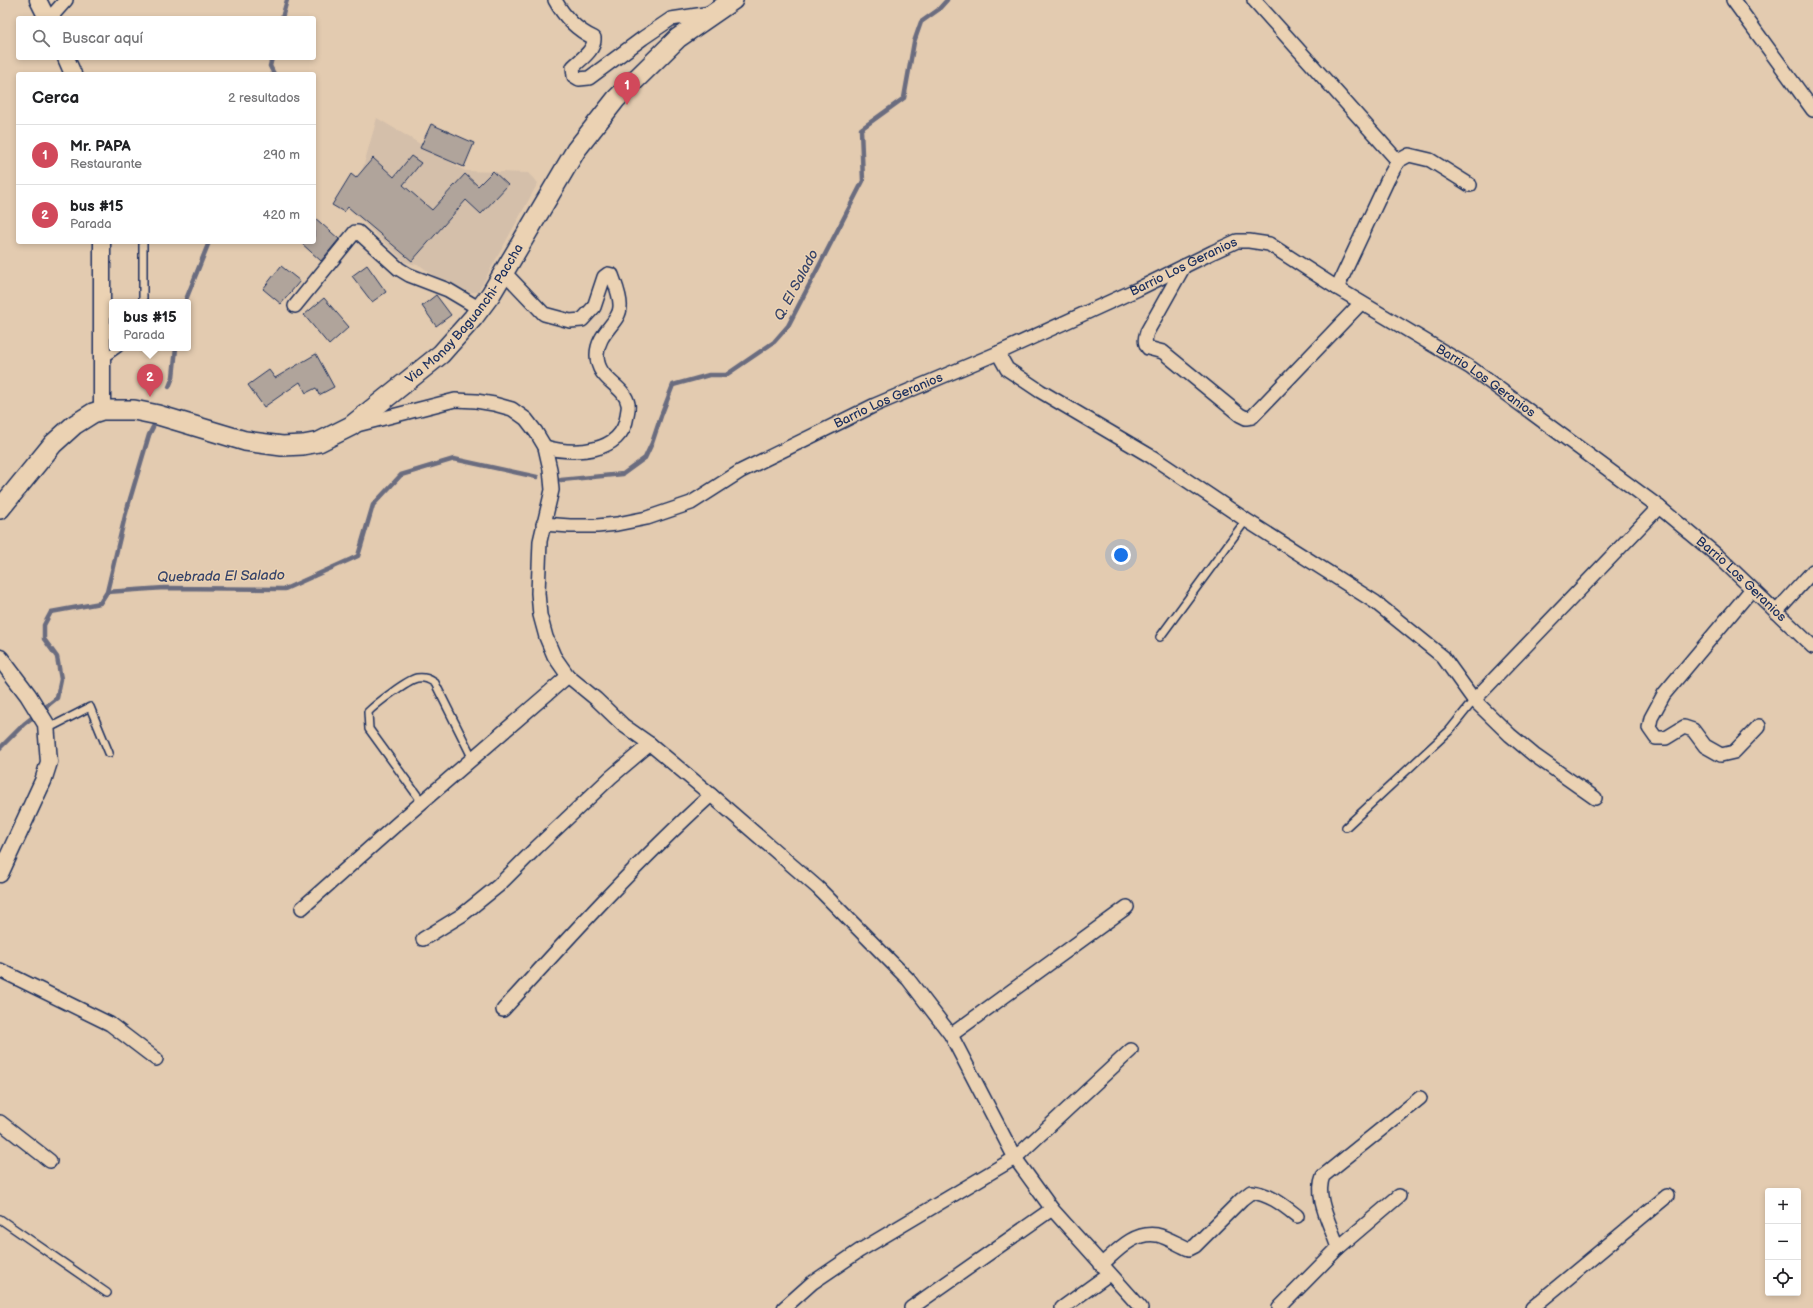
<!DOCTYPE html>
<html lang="es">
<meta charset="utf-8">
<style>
:root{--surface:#fff;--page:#f2f2f2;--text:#202124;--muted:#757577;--line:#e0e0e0;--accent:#d1495b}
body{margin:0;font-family:"Balsamiq Sans",sans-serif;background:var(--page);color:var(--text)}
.controls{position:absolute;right:12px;bottom:12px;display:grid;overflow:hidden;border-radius:4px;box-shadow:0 2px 6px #0003}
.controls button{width:36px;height:36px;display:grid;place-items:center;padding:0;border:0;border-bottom:1px solid var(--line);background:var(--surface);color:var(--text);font:20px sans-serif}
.you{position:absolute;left:1121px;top:555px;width:14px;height:14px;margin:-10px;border:3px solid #fff;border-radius:50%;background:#1a73e8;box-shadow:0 0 0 6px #1a73e833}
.badge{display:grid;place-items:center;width:26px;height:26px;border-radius:50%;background:var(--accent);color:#fff;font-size:13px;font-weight:700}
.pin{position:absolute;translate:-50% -33px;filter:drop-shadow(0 1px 2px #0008)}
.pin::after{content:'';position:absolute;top:21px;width:14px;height:12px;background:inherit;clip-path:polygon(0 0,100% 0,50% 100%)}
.popup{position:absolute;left:109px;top:299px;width:82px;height:52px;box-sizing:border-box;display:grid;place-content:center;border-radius:4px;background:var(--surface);filter:drop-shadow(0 1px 3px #0005);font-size:13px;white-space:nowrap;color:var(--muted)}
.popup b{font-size:15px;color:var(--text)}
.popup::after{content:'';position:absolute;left:50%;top:100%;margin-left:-8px;border:8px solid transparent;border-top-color:var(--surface)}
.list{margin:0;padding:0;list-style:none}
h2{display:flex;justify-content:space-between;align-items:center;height:52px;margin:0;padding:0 16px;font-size:17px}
h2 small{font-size:13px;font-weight:400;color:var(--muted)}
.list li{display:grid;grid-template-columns:26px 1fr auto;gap:12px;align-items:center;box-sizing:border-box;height:60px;padding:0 16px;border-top:1px solid var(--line)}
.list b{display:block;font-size:15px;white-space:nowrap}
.list p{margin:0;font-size:13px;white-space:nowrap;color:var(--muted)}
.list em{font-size:13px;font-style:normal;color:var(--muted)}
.icon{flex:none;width:22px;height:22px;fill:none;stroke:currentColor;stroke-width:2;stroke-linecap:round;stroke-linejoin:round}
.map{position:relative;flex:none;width:1813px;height:1308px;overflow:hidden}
.search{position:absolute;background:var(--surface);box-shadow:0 2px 6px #0003;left:16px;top:16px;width:300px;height:44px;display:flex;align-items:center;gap:10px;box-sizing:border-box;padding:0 14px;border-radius:4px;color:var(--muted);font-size:15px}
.panel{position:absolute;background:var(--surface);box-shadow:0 2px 6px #0003;left:16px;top:72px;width:300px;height:172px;border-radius:4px}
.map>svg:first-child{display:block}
.built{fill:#d4bfaa}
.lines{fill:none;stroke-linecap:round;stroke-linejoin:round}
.stream{stroke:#6a6c7f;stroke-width:4.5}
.building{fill:#b0a49b;stroke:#1b2f5e}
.service-casing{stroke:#1b2f5e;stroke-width:10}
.minor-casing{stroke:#1b2f5e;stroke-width:16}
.tertiary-casing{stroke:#1b2f5e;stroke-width:19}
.secondary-casing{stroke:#1b2f5e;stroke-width:22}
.service{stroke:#ebd2b3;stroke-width:7}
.minor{stroke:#ebd2b3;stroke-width:13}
.tertiary{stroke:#ebd2b3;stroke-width:16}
.secondary{stroke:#ebd2b3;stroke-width:19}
.labels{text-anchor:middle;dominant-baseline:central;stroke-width:3;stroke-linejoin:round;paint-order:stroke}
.street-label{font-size:13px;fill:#1b2f5e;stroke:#ebd2b3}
.water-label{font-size:14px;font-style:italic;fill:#354369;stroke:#ebd2b3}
</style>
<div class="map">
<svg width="1813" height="1308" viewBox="0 0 1813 1308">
<rect width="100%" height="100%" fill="#e3cbb0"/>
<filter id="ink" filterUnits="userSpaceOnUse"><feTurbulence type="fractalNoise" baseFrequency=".025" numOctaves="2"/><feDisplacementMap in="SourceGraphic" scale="8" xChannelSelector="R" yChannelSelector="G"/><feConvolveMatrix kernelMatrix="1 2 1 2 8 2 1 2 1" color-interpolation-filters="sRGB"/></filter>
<g filter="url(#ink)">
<!-- built -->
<path class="built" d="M377 118 465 171 528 173 538 183 478 292 456 293 421 266 405 262 350 210 362 190V171Z"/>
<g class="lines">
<!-- stream -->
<path class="stream" d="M282 18 287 0
M272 58 270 66 274 74
M185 302 209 242
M169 387 173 377 176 348
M561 480 623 474 645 458 652 443 661 416 673 385 709 375H726L774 342 788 326 863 181 861 129 904 98 914 42 921 22 938 10 947 0
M107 592 164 588 285 589 358 556 373 505 401 475 454 459 537 477
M0 748 24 724 57 698 61 679 57 657 44 639V625L51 612 100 603 107 592 125 516 149 435 153 427"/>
</g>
<!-- building -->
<path class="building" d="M431 124 474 143 464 167 420 148Z
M411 156 421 163 403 185 432 210 465 174 478 186 493 171 508 185 481 214 466 200 412 261 348 207 344 212 332 205 351 174 356 178 373 158 394 177Z
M314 217 339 239 321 261 300 242H314Z
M367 265 386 292 372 302 352 276Z
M281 266 300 281 281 304 263 289Z
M436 295 451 315 436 326 422 306Z
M324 298 349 327 329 345 304 315Z
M316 354 334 387 319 395 316 388 306 393 300 382 264 407 248 385 269 370 275 378Z"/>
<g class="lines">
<defs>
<path id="service" d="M143 242V302
M102 360 119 348
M1160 637 1246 520
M47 729 90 707 109 753
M422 802 369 729 368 712C376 704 407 680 417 678 425 677 429 679 435 683L473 759
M1346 827 1449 731 1474 700
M0 1219 107 1293"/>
<g id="minor">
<path d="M555 0C564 17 577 30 594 38 595 50 581 59 573 67L574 76 579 79 589 78 643 38 671 19 711 13"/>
<path d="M1254 0 1398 161"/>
<path d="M1733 0 1813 110"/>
<path d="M50 18 66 0"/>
<path d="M1184 266 1147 332C1145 338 1144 342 1148 348L1163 352 1240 415 1246 418 1252 417 1361 303"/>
<path d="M504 272 544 314 570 321 582 320 594 307 604 277 608 274 612 275C615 284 621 297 620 307 620 322 597 333 597 355 597 381 624 384 628 404 629 408 627 413 627 416 622 454 573 455 545 447"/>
<path d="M1337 288 1388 179 1398 161 1409 155 1430 160 1470 185"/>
<path d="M295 306 355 232H358L399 269 409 275 448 290 480 309"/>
<path d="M998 353 1007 369 1040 391 1152 457 1246 520 1375 602 1443 657 1474 700 1510 735 1534 755 1595 798"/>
<path d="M357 425 455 400 476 401 494 404 512 409 526 419 536 432 545 447 550 469 552 490 540 541 538 593 540 615 546 637 554 656 568 676 596 699 623 725 650 744 711 795 818 888 908 979 951 1035 1015 1158 1052 1209 1141 1308"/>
<path id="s1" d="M543 524 570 526H597L617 524 647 518 691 503 741 471 875 405 998 353 1138 289 1213 252 1237 241H1249L1269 244 1337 288 1471 368 1659 507 1719 557 1813 647"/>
<path d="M1752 589 1664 694 1651 718 1649 728 1656 738H1666L1684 727 1693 730 1705 746 1721 755 1734 752 1759 726"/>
<path d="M1776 612 1813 571"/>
<path d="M1474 700 1659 507"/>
<path d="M302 908 398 823 568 676"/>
<path d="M423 939 462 915 498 886 536 848 611 777 650 744"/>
<path d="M0 970 110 1024 156 1059"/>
<path d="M503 1010C570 936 637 862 711 795"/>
<path d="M951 1035 1127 907"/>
<path d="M0 1122 50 1161"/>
<path d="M1338 1248C1332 1227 1314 1198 1323 1176L1420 1098"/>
<path d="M1101 1265C1117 1251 1134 1231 1157 1235 1167 1237 1179 1245 1189 1249L1195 1246 1242 1199 1251 1192C1270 1194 1283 1205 1297 1216"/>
<path d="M784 1308 812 1283 859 1251 1015 1158 1131 1050"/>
<path d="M911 1308 1052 1209"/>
<path d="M1062 1308 1109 1274"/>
<path d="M1279 1308 1338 1248 1399 1196"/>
<path d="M1532 1308 1667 1196"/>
</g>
<path id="tertiary" d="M38 0 47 18
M66 58 73 74
M102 242V410
M0 658 28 695 46 724 49 762 43 781 0 874"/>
<g id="secondary">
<path id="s2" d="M0 509 53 444 74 425 93 413 102 410H134L158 415 245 441 282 446 303 445 319 442 351 426 441 354 473 318 491 294 576 150 616 99 678 38 733 0"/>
</g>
</defs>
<!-- service casing -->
<use href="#service" class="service-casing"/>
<!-- minor casing -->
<use href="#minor" class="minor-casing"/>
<!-- tertiary casing -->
<use href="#tertiary" class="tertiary-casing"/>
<!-- secondary casing -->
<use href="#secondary" class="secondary-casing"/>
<!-- service -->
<use href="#service" class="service"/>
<!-- minor -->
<use href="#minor" class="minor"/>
<!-- tertiary -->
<use href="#tertiary" class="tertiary"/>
<!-- secondary -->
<use href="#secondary" class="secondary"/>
</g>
</g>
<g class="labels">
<!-- street labels -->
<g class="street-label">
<text stroke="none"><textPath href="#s1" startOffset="698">Barrio Los Geranios</textPath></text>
<text stroke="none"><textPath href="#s2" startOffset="563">Via Monay Baguanchi- Paccha</textPath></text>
<text stroke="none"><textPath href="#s1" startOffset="1046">Barrio Los Geranios</textPath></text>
<text stroke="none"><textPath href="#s1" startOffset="374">Barrio Los Geranios</textPath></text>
<text stroke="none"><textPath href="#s1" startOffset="1370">Barrio Los Geranios</textPath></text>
</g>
<!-- water labels -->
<g class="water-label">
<text transform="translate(796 285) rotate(-62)">Q. El Salado</text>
<text transform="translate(221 576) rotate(-1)">Quebrada El Salado</text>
</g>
</g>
</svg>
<div class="controls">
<button>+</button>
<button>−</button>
<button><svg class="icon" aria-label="locate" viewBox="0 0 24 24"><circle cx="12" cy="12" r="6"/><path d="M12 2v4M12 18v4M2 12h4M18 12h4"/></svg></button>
</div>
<div class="you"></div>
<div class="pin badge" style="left:627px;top:105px">1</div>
<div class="pin badge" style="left:150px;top:397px">2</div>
<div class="popup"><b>bus #15</b>Parada</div>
<div class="search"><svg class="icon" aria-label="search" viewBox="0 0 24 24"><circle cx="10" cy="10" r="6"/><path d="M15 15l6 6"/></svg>Buscar aquí</div>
<section class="panel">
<h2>Cerca<small>2 resultados</small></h2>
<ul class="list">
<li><span class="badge">1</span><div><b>Mr. PAPA</b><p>Restaurante</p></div><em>290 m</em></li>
<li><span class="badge">2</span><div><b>bus #15</b><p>Parada</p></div><em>420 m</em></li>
</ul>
</section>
</div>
